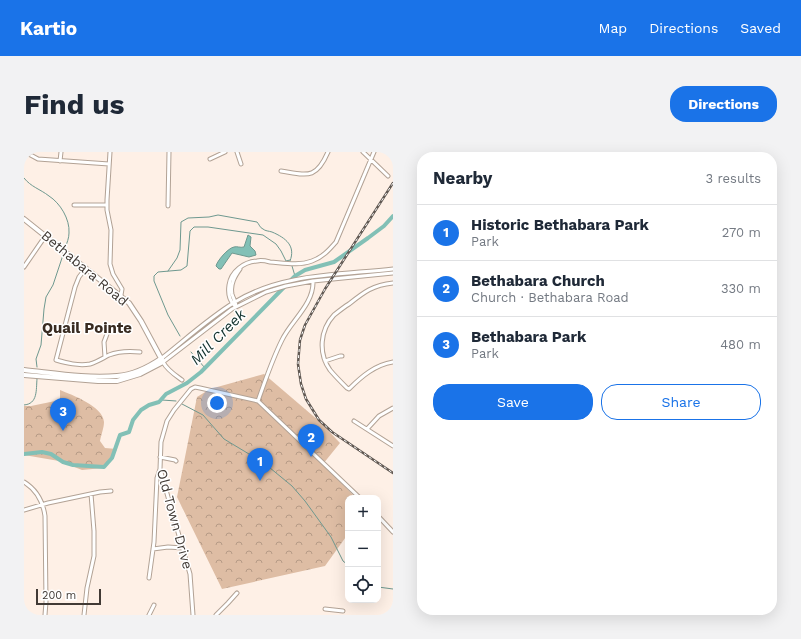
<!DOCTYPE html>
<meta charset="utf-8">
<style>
:root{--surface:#fff;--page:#f2f2f3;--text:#1f2937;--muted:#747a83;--line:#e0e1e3;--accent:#1a73e8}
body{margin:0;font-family:"Work Sans",sans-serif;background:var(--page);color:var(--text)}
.controls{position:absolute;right:12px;bottom:12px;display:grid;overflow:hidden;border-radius:8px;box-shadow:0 4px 16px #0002}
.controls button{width:36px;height:36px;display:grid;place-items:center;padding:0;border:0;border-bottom:1px solid var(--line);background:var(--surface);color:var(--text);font:20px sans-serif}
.scale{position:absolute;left:12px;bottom:10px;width:65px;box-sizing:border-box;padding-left:4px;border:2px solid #413a35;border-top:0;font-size:11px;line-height:14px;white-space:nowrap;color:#413a35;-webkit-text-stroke:3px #fff;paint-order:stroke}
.you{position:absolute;left:193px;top:251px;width:14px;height:14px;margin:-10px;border:3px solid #fff;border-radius:50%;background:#1a73e8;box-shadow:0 0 0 6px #1a73e833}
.badge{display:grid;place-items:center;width:26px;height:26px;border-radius:50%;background:var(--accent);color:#fff;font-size:13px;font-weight:700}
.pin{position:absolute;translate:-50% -33px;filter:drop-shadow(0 1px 2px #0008)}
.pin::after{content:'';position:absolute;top:21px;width:14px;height:12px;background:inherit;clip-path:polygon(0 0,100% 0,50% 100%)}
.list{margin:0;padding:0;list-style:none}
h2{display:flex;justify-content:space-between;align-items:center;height:52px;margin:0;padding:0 16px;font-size:17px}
h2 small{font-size:13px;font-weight:400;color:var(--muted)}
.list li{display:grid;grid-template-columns:26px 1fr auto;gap:12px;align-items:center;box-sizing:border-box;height:56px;padding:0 16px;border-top:1px solid var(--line)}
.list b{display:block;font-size:15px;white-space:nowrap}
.list p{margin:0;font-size:13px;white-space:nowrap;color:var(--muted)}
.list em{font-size:13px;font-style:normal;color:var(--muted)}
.actions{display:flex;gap:8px;padding:12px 16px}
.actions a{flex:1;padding:9px 0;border:1px solid var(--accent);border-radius:16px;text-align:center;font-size:14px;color:var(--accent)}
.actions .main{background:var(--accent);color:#fff}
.icon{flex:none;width:22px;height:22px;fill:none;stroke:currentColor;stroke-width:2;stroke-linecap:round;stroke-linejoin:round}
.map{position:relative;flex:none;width:369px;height:463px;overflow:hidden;border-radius:16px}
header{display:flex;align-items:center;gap:24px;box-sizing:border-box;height:56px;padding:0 20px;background:var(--accent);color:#fff}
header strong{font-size:19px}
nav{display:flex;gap:22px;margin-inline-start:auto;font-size:14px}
.intro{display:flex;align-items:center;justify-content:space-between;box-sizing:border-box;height:96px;padding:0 24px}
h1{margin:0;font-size:28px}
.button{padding:10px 18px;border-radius:16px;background:var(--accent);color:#fff;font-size:14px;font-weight:700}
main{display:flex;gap:24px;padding:0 24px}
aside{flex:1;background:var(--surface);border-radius:16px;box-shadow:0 4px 16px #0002}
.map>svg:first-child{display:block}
.park{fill:url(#park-crowns)}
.water{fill:#82c0b6;stroke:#6e988f}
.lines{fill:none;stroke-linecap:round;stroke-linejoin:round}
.stream{stroke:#6e988f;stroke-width:1}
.river{stroke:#82c0b6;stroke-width:4}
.minor-casing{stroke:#b2a295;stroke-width:5}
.major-casing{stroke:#b2a295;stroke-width:6}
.minor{stroke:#fff;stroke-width:3}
.major{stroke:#fff;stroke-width:4}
.rail-casing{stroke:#605852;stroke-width:2.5}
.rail{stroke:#fff;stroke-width:1;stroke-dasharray:3;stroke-linecap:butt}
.labels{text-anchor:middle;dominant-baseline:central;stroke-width:3;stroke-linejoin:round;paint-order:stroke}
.street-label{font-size:14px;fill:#413a35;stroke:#fff}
.neighbourhood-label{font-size:15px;font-weight:bold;fill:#392c22;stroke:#fff}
.water-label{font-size:15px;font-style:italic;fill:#12322e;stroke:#fff}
</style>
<header>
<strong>Kartio</strong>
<nav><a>Map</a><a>Directions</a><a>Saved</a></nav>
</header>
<div class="intro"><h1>Find us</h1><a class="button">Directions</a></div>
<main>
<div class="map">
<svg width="369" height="463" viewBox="0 0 369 463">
<defs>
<pattern id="park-crowns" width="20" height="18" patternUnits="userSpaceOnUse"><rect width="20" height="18" fill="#debda4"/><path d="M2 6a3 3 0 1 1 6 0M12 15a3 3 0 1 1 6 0" fill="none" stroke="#b69b86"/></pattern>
</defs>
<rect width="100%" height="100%" fill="#fef0e6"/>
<!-- park -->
<path class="park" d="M240 222 295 269 316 291 299 312 332 346H324V382L301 414 198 437 153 345 173 245 186 237Z
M36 238C48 243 79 254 80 270 80 276 77 283 76 289L81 296 93 297 87 309 79 316 58 318 35 309 0 303V254H7L36 248Z"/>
<!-- water -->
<path class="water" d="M224 83 227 85 226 94 231 99 232 103 225 105 208 101 197 117H195L192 114C193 109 204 96 210 95 213 94 216 96 220 95Z"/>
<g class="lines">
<!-- stream -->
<path class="stream" d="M0 26C7 35 16 37 25 44 36 51 46 67 45 81 45 86 43 91 41 96
M268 114 271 124
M144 119 153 106 156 98 157 70 164 66 185 65 194 63 233 70C235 72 236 76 239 77 241 79 245 79 248 80 262 86 272 94 266 109
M156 184 144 163 130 129V124L134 120 157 118 163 114 166 79 170 75H184L239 83 252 92 257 99 262 109 266 108
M167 200 181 216
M13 215 12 207 17 193 20 157 22 145 29 133 39 103
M138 248 152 249
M158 252 179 263 200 287 240 311 268 334 281 349 307 385 319 409 324 413
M0 253C14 252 12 238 13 227
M354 435 369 437"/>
<!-- river -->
<path class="river" d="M0 302 18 300 27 302 39 310 49 313 80 315 88 306 96 283 105 280 109 268 117 258 125 253 135 250 142 242 163 231 177 220 271 124 281 118 310 110 344 86 360 74 369 64"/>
<defs>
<path id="minor" d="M1 0 14 7 85 12
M86 0 83 48V58L87 78 86 112 89 122 98 137 97 143
M213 0 217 12
M339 0 364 24
M186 7 201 0
M36 9 37 0
M257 19C283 23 292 28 304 0
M50 53H83
M144 54 145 0
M0 115 22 83
M62 116 55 125 51 135 32 208C43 211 54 214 66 212 73 210 79 206 85 203 95 199 106 199 116 200
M369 131C349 133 340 140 325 152 320 155 315 159 310 163 296 178 294 201 306 218 311 224 317 230 323 236L325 237C338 224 351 213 369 210
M210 153C205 148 204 140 205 133 207 119 220 110 233 109 237 108 242 109 246 110 260 111 275 114 288 109 299 105 305 98 312 90L350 0
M212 155C212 150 209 146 208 142 206 132 211 124 216 117
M81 205 80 190 83 182
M138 206C162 187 185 166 211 150 258 121 316 123 369 117
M301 209 316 204H318
M158 228C151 223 143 218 139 210L208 157 242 140 262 134 289 129 369 121
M234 249C241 229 248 208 258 188 267 169 290 152 289 129
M330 269 369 294
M343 277 355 264 369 256
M136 305 151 308 152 309
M0 330C13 338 19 350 21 364L22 450 21 463
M0 358 24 351 76 340 87 339
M354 364 369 380
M129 397 144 395 159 396
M125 426 130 390 133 326 136 317
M301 457 319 459
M60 463 63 436 70 404V379L67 342
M125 463 130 453
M169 463 166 422 136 317 137 290 143 269 150 258 167 237 171 235 176 236 234 249 336 346
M192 463 204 451 213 441"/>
<path id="major" d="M0 67 105 151 117 169 139 210 116 222 93 229H74L0 223
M0 218C29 221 64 227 93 224 108 223 125 215 138 206"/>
</defs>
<!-- minor casing -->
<use href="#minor" class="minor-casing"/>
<!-- major casing -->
<use href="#major" class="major-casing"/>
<!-- minor -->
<use href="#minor" class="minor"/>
<!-- major -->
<use href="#major" class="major"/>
<defs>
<path id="rail" d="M369 31 301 137 281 173 276 188 274 212 277 232 282 247 295 268 308 280 369 321"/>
</defs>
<!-- rail casing -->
<use href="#rail" class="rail-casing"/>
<!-- rail -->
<use href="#rail" class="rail"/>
</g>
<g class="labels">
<!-- street labels -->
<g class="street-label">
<text transform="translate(61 116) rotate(40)">Bethabara Road</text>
<text transform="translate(151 367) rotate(75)">Old Town Drive</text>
</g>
<!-- neighbourhood labels -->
<g class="neighbourhood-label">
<text x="63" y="176">Quail Pointe</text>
</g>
<!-- water labels -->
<g class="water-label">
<text transform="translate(194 185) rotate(-45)">Mill Creek</text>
</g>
</g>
</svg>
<div class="controls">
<button>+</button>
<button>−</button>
<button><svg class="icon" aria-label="locate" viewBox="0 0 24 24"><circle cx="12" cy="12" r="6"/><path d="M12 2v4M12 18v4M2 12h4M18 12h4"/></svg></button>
</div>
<div class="scale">200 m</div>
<div class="you"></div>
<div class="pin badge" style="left:236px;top:329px">1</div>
<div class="pin badge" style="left:287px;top:305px">2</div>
<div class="pin badge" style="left:39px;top:279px">3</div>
</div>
<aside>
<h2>Nearby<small>3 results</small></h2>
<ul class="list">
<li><span class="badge">1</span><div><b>Historic Bethabara Park</b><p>Park</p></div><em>270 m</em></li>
<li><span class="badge">2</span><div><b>Bethabara Church</b><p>Church · Bethabara Road</p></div><em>330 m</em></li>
<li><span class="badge">3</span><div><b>Bethabara Park</b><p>Park</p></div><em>480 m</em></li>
</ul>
<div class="actions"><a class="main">Save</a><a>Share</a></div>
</aside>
</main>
